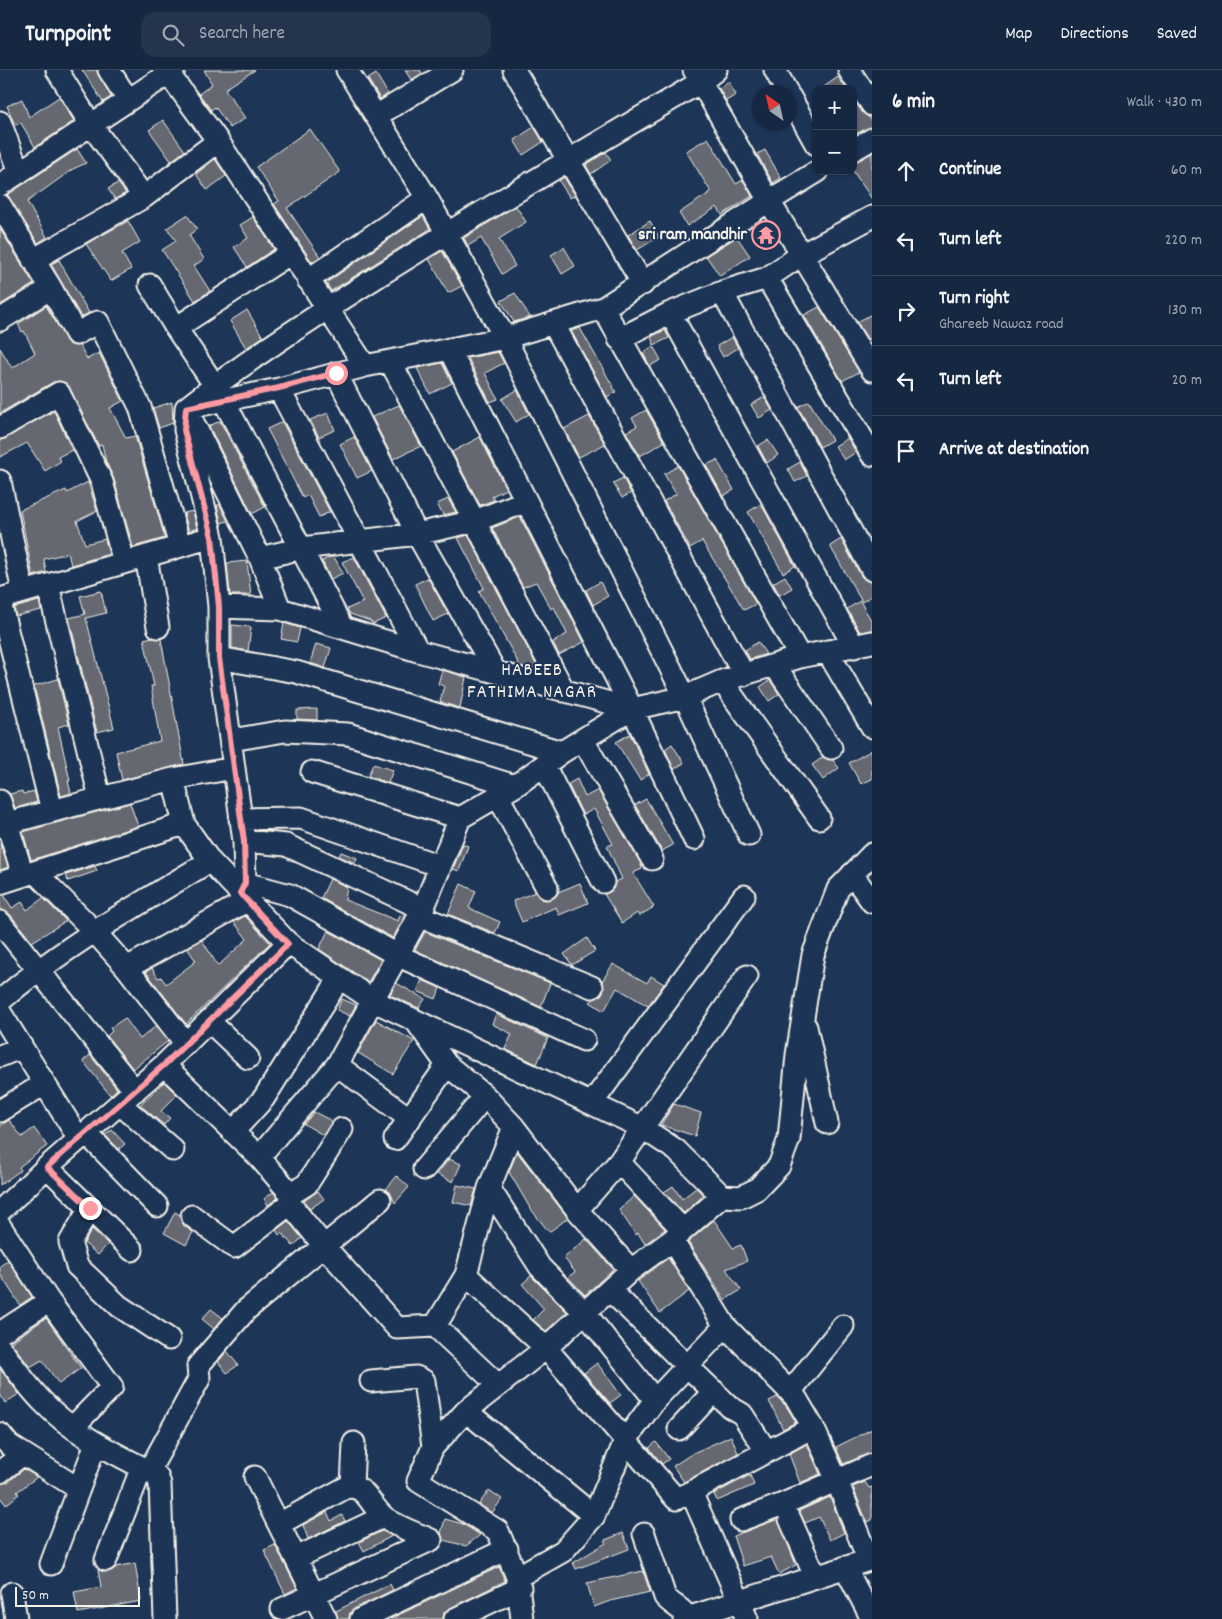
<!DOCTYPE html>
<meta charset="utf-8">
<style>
:root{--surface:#162841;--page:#23344c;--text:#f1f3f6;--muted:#9ea6b1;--line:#35445a}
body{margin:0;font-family:Dekko,sans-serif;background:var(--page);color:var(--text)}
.controls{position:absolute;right:15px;top:15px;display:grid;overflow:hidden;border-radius:10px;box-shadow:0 1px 4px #0004}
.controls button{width:45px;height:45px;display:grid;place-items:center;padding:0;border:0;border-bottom:1px solid var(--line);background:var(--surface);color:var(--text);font:25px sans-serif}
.compass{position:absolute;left:752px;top:15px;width:45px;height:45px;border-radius:50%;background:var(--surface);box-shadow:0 1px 4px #0004;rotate:326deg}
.scale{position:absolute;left:15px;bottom:12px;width:125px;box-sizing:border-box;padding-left:5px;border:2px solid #f4f1e8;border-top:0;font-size:14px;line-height:18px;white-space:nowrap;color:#f4f1e8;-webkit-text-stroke:4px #1d3557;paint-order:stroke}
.stop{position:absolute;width:15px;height:15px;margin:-11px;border:4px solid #ff9aa2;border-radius:50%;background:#fff}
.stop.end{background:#ff9aa2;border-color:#fff;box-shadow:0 1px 5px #0008}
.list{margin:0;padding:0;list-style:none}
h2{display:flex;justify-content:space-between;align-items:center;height:65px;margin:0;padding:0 20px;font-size:21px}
h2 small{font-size:16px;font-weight:400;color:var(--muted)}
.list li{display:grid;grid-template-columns:32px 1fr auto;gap:15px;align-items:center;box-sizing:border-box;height:70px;padding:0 20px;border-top:1px solid var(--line)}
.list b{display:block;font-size:19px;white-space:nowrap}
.list p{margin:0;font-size:16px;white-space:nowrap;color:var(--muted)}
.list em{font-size:16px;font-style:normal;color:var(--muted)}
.icon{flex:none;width:28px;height:28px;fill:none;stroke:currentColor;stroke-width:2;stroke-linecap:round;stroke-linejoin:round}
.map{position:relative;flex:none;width:872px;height:1549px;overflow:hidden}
header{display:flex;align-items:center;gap:30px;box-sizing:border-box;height:70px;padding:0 25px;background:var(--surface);border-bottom:1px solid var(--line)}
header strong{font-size:24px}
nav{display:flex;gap:28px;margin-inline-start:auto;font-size:18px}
.search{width:350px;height:45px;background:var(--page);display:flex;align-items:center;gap:12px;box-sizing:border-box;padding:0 18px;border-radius:15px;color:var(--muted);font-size:19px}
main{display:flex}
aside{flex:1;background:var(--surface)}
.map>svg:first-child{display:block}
.building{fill:#65686f;stroke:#f4f1e8}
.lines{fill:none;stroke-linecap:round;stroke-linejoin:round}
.minor-casing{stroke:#f4f1e8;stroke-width:25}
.minor{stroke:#1d3557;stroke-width:21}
.route{stroke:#ff9aa2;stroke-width:6}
.labels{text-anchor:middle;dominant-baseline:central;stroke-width:4;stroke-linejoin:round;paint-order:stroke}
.poi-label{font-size:18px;font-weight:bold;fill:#f4f1e8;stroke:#1d3557;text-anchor:end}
.neighbourhood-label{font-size:19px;letter-spacing:1px;fill:#f4f1e8;stroke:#1d3557}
</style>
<header>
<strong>Turnpoint</strong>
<div class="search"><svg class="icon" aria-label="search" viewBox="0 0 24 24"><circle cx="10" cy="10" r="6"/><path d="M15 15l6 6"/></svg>Search here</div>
<nav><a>Map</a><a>Directions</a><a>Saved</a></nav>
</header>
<main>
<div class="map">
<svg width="872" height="1549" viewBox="0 0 872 1549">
<rect width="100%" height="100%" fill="#1d3557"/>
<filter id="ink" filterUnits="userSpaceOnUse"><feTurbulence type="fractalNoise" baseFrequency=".02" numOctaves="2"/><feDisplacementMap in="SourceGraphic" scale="10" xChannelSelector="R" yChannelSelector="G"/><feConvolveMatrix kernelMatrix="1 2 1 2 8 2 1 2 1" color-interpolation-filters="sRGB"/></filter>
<g filter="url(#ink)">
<!-- building -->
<path class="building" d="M82 0H97L111 27 103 32Z
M204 0H255L225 19 245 48 230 58 215 37 211 40 199 24 212 14Z
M405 0H420L422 3 411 10Z
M376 4 388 24 380 29 368 9Z
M838 7 846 19H821Z
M729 12 736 25 726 31 719 18Z
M59 27 74 51 35 77 21 53 15 55 7 36 22 29 29 47Z
M853 29 862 42 872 50V57L853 65Z
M163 50 185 81 171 91 149 60Z
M534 57 543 72 523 85 514 70Z
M310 59 340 102 287 138 320 187 312 192 274 134 279 131 256 97Z
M708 68 736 114 743 110 752 126 722 145 717 137 687 156 679 143 711 122 686 81Z
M77 79 86 93 73 99 27 132 47 167 38 173 7 125Z
M765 80 781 108 773 113 757 84Z
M606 82 611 90 591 104 586 95Z
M872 83V129L853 101V92Z
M215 89 226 106 207 120 196 104Z
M564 107 575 125 570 128 559 111Z
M118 113 126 123 115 129 108 119Z
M516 136 526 152 499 169 515 196 502 204 481 168 468 176 464 168Z
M187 145 197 159 189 165 204 189 194 196 210 221 195 231 162 180 176 171 167 158Z
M423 146 430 159 331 221 326 213Z
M253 147 274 179 247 197 234 177 248 168 240 155Z
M128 151 140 172 122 183 131 199 111 211 86 174Z
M650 151 659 167 637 180 628 165Z
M0 159 34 214 0 235Z
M737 167 750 186 720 206 706 186Z
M564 177 575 196 562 204 551 185Z
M442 181 462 216 448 223 429 189Z
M59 190 89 243 81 247 51 194Z
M515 223 530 247 514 252 501 231Z
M46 236 69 274 80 276 87 289 99 283 123 331 110 338 126 368 135 366 165 468 133 477 114 409 106 392 102 374 99 376 66 313 60 311 53 312 0 343V278L12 298 35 283 24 261 22 262 18 254Z
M819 237 859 302 842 311 804 245Z
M247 240 263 267 246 278 230 251Z
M872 244V268L868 270 857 252Z
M580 258 616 322 607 327 571 261Z
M665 260 669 268 654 275 651 267Z
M732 267 738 278 723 287 717 276Z
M653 276 661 290 650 296 643 283Z
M498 282 504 293 485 303 498 329 490 332 468 288Z
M442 293 452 313 430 324 417 298Z
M517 320 529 344 516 352 502 329Z
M764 327 772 340 759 348 751 335Z
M809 331 832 370 820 377 798 337Z
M172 332 173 353 159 358 153 338Z
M399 335 421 376 393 389 372 347Z
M646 340 664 372 640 386 626 362 637 356 632 348Z
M54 341 72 380 58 387 61 391 45 401 27 373 0 387V370Z
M328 343 335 360 319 367 310 350Z
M589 346 605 374 579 387 564 359Z
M220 351 265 437 252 444 209 356Z
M282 352 330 442 319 447 308 425 303 428 267 359Z
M354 367 372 401 357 408 340 374Z
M480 367 506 419 492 426 494 430 480 435 452 382Z
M848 368 856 382 844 390 835 376Z
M768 370 778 385 767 393 758 376Z
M717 390 734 420 723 426 706 395Z
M800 392 807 406 795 412 788 399Z
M678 396 756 534 744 540 702 471 690 478 664 431 676 424 664 404Z
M623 408 631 423 622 428 613 413Z
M88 412 97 441 77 451 85 474 105 469 109 484 71 495 68 483 44 489 46 502 33 506 20 440 66 420 67 423Z
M448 429 456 442 443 445 437 434Z
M761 434 795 496 783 503 748 442Z
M217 435H220L228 451 221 453Z
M193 441 197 458 189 461 184 443Z
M520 447 584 572 559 585 553 572 567 564 554 537 551 539 536 512 523 517 492 458Z
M468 465 539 600V601L520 596 479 521 484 518 458 468Z
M841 469 861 506 872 512V526L862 532 830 476Z
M330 487H334L343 503 331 509 322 491Z
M354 487 386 548 373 554 370 551 350 544 347 539 363 532 342 492Z
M247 491 251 525H230L227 493Z
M785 506 792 518 780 525 773 513Z
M428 508 448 544 433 551 415 514Z
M600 512 608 526 593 535 586 520Z
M101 521 106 543 86 548 114 658 97 662 69 548 85 544 80 526Z
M39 531 41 540 16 546 14 538Z
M860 531 872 552V560L860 562 847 539Z
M284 553 300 558 297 572 281 569Z
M232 555 251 557 248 581 232 578Z
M152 567 161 569 184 694 122 710 116 682 160 671 151 616H154L144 569Z
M758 572 766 584 750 589 745 580Z
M316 574 331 578 325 598 310 593Z
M442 600 466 607 460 638 440 632 444 616 438 614Z
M58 609 69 654 58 657 70 711H68L71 723 61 726 34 616Z
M770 610 779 624 769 631 760 617Z
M317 639V650L297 649V640Z
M630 664 649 704 640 710 616 672Z
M672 674 684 693 674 699 665 679Z
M872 680V709L861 714 849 693Z
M823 687 833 690 839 698 823 710 812 695Z
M373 694 393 700 388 713 368 706Z
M577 709 585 727 598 720 641 794 642 799 633 803 654 837 639 846 637 843 622 853 604 824 613 819 615 812 622 809 607 776 613 774 594 739 583 745 568 714Z
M22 721 23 724 34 721 37 732 15 738 10 724Z
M646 729 673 775 662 781 635 735Z
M130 733 138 756 31 790 23 762Z
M0 773 8 797 0 800Z
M463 774 468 776 459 801 453 799Z
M341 782 357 788 355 793 339 786Z
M95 796 97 801 68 811 66 805Z
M330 809 347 817 345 830 398 851 400 845 405 846 393 868 321 828Z
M580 813 588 833 559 845 556 837 522 852 513 831 535 822 541 829H552L558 822Z
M461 814 476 821 469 838 500 852 495 863 448 844Z
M0 825H4L12 838 22 832 27 840 43 828 66 851 32 872 10 844 0 840Z
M245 846 270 873 186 954 146 902 152 898 158 908 161 907 166 914 196 891 187 878 202 870 218 896 247 869 234 852Z
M328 861 381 890 368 912 319 879Z
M425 862 550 913 541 937 415 880Z
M587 868 595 881 572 895 564 884Z
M613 894 647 913 651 906 664 914 648 936 617 918 604 941 590 932 603 922 602 911Z
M422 910 440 918 436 929 417 921Z
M396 913 425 929 419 938 390 925Z
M342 929 356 935 350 946 337 940Z
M496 944 548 968 537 994 505 979 512 964 492 954Z
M125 948 140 969 156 956 168 971 133 999 107 966 112 961 110 958Z
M376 950 414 971 393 1004 358 983Z
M90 985 117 1019 110 1025 83 991Z
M164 1012 177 1025 161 1041 170 1048 164 1055 140 1035Z
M674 1034 701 1043 695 1066 661 1055Z
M314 1042 332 1051 323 1065 304 1054Z
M9 1050 22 1067 34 1058 47 1076 19 1097 21 1100 0 1115V1056Z
M112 1060 125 1074 119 1079 105 1065Z
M517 1082 568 1148 549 1162 530 1138 509 1102Z
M449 1089 461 1094 453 1112 437 1104Z
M397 1106 409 1117 395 1133 390 1122 386 1119Z
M457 1115 476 1119 471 1136 453 1132Z
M673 1116 682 1129 696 1118 704 1125 684 1143 664 1122Z
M318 1121 324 1129 310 1139 304 1131Z
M273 1122 278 1128 268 1135 264 1129Z
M634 1126 665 1159 645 1174 638 1163 636 1165 619 1140Z
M175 1142 180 1145 184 1156 193 1162 186 1175 164 1163Z
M714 1150 733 1178 741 1175 747 1191 726 1199 741 1220 725 1230 688 1172Z
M288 1151 302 1168 293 1176 282 1163 279 1165 276 1160Z
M92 1159 108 1174 98 1185 84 1173Z
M586 1169 613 1199 585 1225 568 1207 575 1202 564 1188Z
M668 1188 689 1221 660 1243 638 1211Z
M8 1190 32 1227 20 1235 0 1204V1196Z
M531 1206 567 1242 546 1261 533 1250 544 1239 522 1214Z
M211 1239 223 1248 214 1259 202 1249Z
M46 1248 81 1298 59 1314 42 1290 30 1297 11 1272Z
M227 1281 238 1295 227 1303 218 1292Z
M597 1293 621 1325 610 1333 584 1303Z
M0 1299 19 1324 5 1333 0 1324Z
M777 1327 786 1336 796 1352 783 1359 769 1331Z
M872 1359V1383L843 1394 836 1377Z
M731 1366 738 1383 684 1412 673 1396 693 1383Z
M656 1372 669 1389 662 1394 649 1378Z
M807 1374 820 1404 800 1413 789 1384Z
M24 1399 37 1407 17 1422 19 1424 6 1435 0 1427V1414L8 1412Z
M750 1405 754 1415 717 1431 714 1424Z
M865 1412 869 1418 872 1417V1450L867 1452 853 1417Z
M489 1420 502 1429 492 1443 479 1434Z
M830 1427 844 1463 830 1470 819 1447 805 1453 799 1441Z
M327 1442 331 1451 342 1445 345 1451 308 1469 303 1455Z
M445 1449 463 1454 480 1465 466 1476 443 1470 441 1463Z
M778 1449 796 1495 779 1504 771 1487 743 1496 733 1466Z
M382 1461 392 1466 364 1481 359 1472Z
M623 1463 629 1479 576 1499 573 1493 606 1473 605 1470Z
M275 1475 297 1518 285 1524 264 1480Z
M135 1493 141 1531 78 1543 74 1522 101 1517 98 1500 108 1502 116 1497Z
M499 1497 505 1511 450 1538 444 1542 443 1549H390Z
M643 1501 650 1522 610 1531 594 1537 587 1513Z
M390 1514 393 1520 356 1538 350 1542 349 1549H338L336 1541Z"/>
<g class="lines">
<defs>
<path id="minor" d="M57 0 91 55 144 127
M109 0 128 30
M166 0 218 71 365 296
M347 0 427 128 505 268 685 627 749 765
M514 0 643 214
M694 0 769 131 872 300
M775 0 787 22
M849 0 872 35
M790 27 816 74
M376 46 452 0
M0 52 19 103
M853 80 872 69
M0 115 174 0
M0 135 51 218 76 264 98 252 140 337 180 476
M33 190 144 127 218 71
M767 208 872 385
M308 210 427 128
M150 215 176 258
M722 222 872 500
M603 238 800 587
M670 243 854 577
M0 250 51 218
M553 253 744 605
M619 269 670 243 722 222 767 208 801 185 872 147
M449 279 632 639 694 769
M390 291 564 621
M336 303 417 464 495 601
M215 316 176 258 291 183
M279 319 418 581
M223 329 342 557
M0 358 59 323 102 412 124 492
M0 411 23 522
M146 486 158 557
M260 488 302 478 417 464 475 451 526 431
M48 515 100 728
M0 529 212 467
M0 532 52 741
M219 537 280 539 418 581 632 639
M280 539 260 488 186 338 279 319 365 296 505 268 603 238 769 131 818 101
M827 581 872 657
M219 588 296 602 562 682
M775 596 831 678
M722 611 819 748
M231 670 285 661 348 664 515 716
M583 670 652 789
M544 695 603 812
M312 702 460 748
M173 709 234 698
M498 726 547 818
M0 731 23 805
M240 749 301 748 440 796
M0 755 173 709 184 754 210 791 288 873 374 931 641 1057 676 1080 722 1126
M244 771 286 775 423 839
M35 802 94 861 127 898 186 974
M852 804 872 832
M0 813 184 754
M245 813 290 825 399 886 584 970
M240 823 245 813 244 771 219 588V537L212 467 185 360 186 338C248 289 314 247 380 205 486 138 595 75 702 11L716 0
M420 846 592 917
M0 852 135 1021
M127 898 248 830
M0 931C64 876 138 835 210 791
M0 942 79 1069
M415 950 447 995 485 1026 514 1057 577 1140 631 1200
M209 951 248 988
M806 957 827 1053
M0 986 22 977
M164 995 259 1087 291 1124 290 1134 324 1176 397 1258 435 1256 498 1315
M337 995 410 1049
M592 1033 744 826
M120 1034 173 1080
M0 1041 44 1014
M233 1062 264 1028 339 909
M86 1063 157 1136
M395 1069 447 995
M259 1087 337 995 423 839 460 748 515 716 562 682 632 639 685 627 722 611 800 587 872 572
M619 1092 683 1160
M47 1097 132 1180
M424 1099 485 1026
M489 1118 540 1197 585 1243 655 1330
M291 1124 307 1114 342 1059
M90 1138 70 1172 77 1196 119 1236 169 1269
M577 1140 619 1092 747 906
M0 1141 47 1097 164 995 288 873
M192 1146 234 1177 290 1134
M0 1156 49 1231 112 1317 73 1357
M672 1170 725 1256 796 1328 813 1357 837 1411 868 1489
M466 1205 546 1278 676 1429 691 1422 747 1549
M611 1221 686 1295 730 1337 742 1344 767 1382
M435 1256 466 1205 489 1118 514 1057
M0 1263 49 1231
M0 1278C14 1296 27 1316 43 1332 72 1363 112 1382 149 1401L199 1309 198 1296 246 1240 380 1130
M371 1311 416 1307 424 1311 433 1377
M790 1322 843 1256
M466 1341 594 1446
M679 1359 714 1321
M0 1364 9 1375 79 1419
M149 1401 157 1406 160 1414 165 1549
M0 1402 23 1384
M255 1407 326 1549
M352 1416 354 1373
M691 1422 813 1357
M790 1449 815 1506
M741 1450 783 1434 872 1395
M279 1454 345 1418C366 1413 370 1436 384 1447 397 1457 416 1463 431 1470
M644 1464 665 1527C673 1536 683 1538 688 1549
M296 1488 383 1447
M106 1490 142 1397
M51 1494 96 1373
M845 1497 872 1549
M517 1507 563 1481 594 1446 625 1371 655 1330 725 1256
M12 1523 16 1549
M282 1539 431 1470
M361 1549 507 1479
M455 1549 520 1518
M522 1549 517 1507 498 1461 418 1411 433 1377 466 1341 546 1278 631 1200 672 1170 722 1126 741 1127 757 1119 779 1096 789 1069 797 985 813 885 838 819 872 784
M684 1549 872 1489"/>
</defs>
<!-- minor casing -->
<use href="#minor" class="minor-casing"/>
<!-- minor -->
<use href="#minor" class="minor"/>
</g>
</g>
<g class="lines" filter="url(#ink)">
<!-- route -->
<path class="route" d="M90 1138 47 1097 164 995 288 874 240 823 245 813 244 771 219 588V537L212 467 184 360 186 338 279 318 336 303"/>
</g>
<!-- icons -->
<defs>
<symbol id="temple-ring" viewBox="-11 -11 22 22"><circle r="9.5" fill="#1d3557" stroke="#ff9aa2" stroke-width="1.5"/><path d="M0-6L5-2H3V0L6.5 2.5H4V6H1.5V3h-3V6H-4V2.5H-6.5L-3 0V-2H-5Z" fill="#ff9aa2"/></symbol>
</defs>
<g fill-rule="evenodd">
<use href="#temple-ring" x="750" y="149" width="32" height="32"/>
</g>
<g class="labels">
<!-- poi labels -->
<g class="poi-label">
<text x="747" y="165">sri ram mandhir</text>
</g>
<!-- neighbourhood labels -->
<g class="neighbourhood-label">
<text x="532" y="601">HABEEB<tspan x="532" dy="22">FATHIMA NAGAR</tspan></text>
</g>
</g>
</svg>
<div class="controls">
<button>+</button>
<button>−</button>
</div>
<svg class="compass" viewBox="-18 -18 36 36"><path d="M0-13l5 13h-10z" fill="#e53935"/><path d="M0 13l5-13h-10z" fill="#9ea6b1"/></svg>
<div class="scale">50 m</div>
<div class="stop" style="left:336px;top:303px"></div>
<div class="stop end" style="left:90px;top:1138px"></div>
</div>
<aside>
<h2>6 min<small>Walk · 430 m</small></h2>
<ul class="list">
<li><svg class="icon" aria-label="ahead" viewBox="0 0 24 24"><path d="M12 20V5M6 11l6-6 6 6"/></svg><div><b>Continue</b></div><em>60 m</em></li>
<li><svg class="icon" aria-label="left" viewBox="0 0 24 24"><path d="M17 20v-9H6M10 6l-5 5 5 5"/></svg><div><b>Turn left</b></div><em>220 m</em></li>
<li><svg class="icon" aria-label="right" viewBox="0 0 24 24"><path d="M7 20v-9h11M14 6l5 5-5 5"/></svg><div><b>Turn right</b><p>Ghareeb Nawaz road</p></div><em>130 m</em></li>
<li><svg class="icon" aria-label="left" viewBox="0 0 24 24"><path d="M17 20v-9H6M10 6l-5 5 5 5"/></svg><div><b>Turn left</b></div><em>20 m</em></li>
<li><svg class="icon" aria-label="arrive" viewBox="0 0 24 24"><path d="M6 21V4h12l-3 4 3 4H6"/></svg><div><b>Arrive at destination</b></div></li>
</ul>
</aside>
</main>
